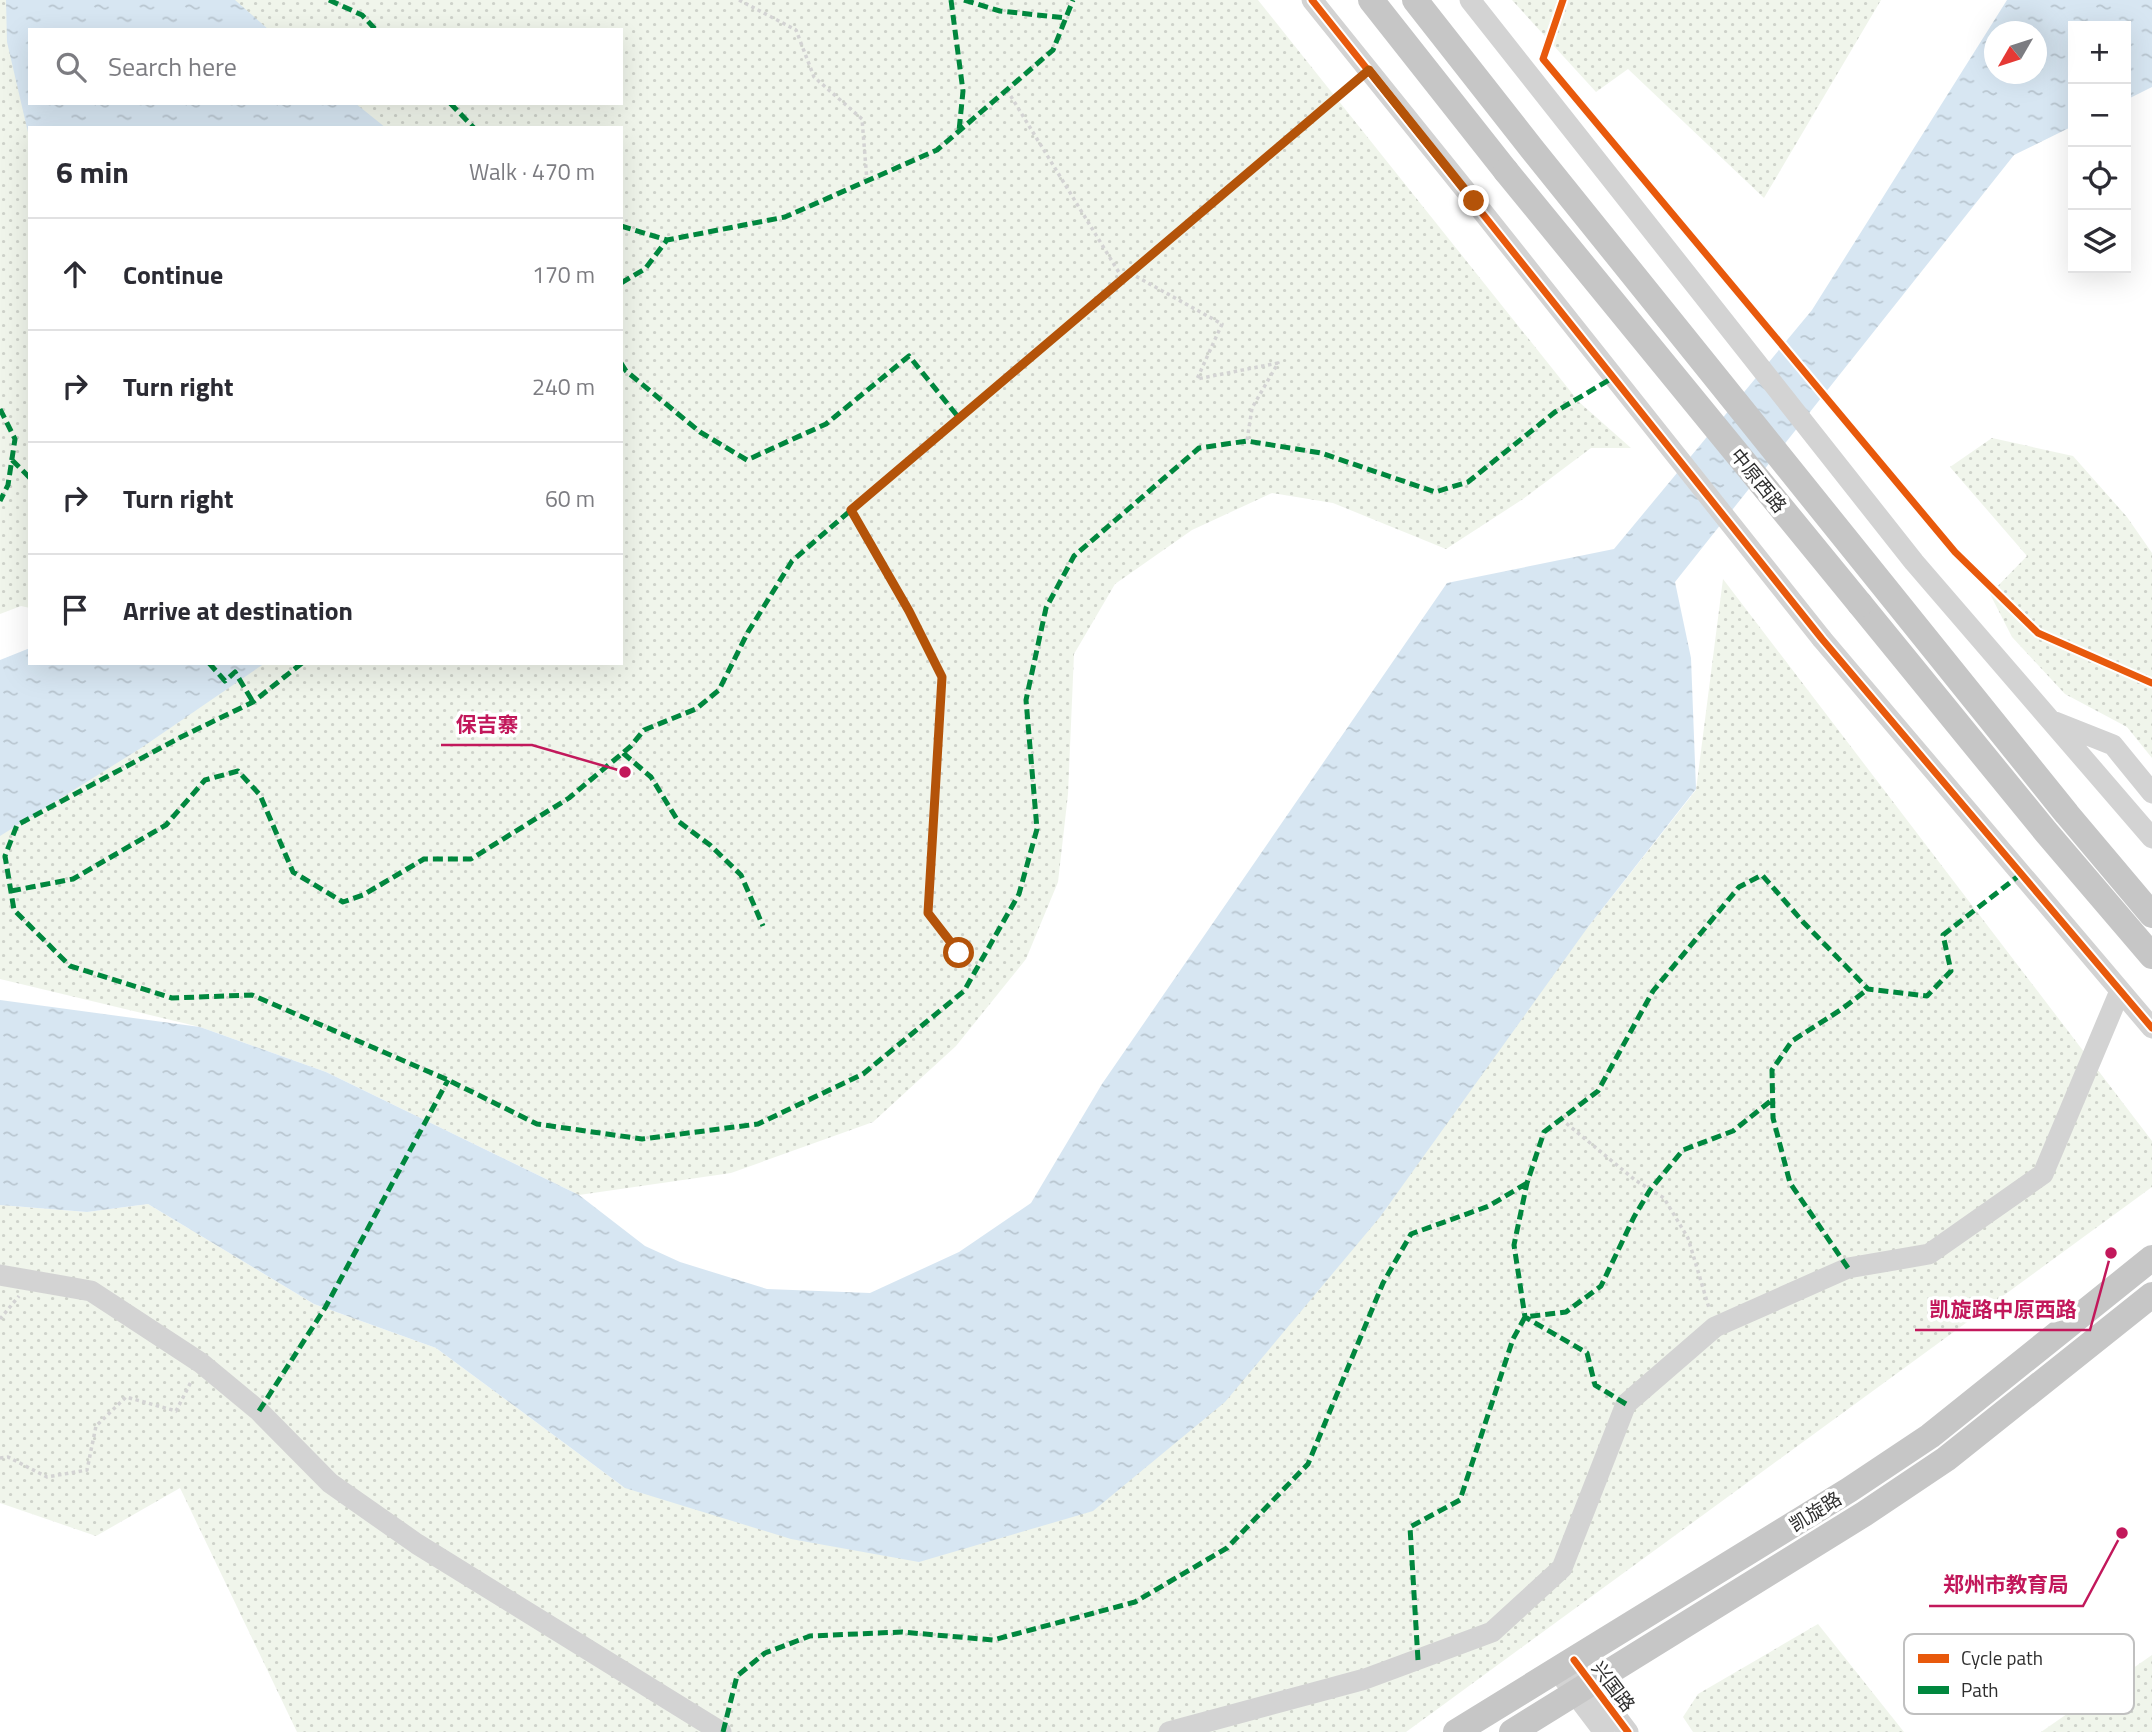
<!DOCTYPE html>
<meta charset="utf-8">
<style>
:root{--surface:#fff;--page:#f2f2f3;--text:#2b2b33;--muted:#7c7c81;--line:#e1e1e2}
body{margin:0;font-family:"Titillium Web","Noto Sans SC",sans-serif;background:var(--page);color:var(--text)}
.controls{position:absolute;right:21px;top:21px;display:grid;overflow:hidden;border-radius:0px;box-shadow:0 7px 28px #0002}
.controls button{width:63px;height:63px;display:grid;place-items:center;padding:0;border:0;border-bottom:2px solid var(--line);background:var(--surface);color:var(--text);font:35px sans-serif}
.compass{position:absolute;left:1984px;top:21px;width:63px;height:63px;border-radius:50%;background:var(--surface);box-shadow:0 7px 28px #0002;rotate:231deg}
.stop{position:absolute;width:21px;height:21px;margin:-16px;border:5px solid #b45309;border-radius:50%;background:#fff}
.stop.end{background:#b45309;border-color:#fff;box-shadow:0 2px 7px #0008}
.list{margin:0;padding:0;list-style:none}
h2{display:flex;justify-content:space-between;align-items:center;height:91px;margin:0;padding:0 28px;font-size:30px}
h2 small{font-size:23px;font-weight:400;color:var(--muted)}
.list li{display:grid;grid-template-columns:46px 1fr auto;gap:21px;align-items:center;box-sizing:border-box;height:112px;padding:0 28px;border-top:2px solid var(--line)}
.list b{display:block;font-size:26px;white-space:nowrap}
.list em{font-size:23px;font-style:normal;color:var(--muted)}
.icon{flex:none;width:38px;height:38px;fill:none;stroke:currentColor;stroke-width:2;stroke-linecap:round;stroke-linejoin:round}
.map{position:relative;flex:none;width:2152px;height:1732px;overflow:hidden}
.search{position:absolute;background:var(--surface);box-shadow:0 7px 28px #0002;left:28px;top:28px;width:595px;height:77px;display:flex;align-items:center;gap:18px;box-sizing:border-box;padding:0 24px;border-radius:0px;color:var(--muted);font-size:26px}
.panel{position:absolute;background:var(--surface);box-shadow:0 7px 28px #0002;left:28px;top:126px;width:595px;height:539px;border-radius:0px}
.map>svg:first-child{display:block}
.grass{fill:url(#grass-dots);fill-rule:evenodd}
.water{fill:url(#water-ripples);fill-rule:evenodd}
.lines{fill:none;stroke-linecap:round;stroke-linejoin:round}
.path{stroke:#d3d3d3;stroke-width:3.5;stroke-dasharray:3.5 3.5;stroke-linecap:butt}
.minor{stroke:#d3d3d3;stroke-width:21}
.major{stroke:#c6c6c6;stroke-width:26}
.minor-bridge{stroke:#d3d3d3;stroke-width:21}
.major-bridge{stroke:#c6c6c6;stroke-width:26}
.quiet{stroke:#00873e;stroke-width:5;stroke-dasharray:10 5;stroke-linecap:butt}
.cycleway-casing{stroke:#fff;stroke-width:11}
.cycleway{stroke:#e8590c;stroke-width:7}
.route{stroke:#b45309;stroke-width:9}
.labels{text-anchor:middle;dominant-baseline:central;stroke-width:7;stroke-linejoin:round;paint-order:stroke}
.street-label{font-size:19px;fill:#2e2e2e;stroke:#fff}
.key{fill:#fff;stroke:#c0c0c0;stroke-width:2}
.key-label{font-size:19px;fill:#2e2e2e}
.leader{fill:none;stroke:#c2185b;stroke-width:2.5}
.callout-dot{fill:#c2185b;stroke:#fff;stroke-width:2.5}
.callout-label{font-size:21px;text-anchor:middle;font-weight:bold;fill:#c2185b;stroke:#fff;stroke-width:7;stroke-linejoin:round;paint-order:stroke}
</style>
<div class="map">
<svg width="2152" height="1732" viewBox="0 0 2152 1732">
<defs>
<pattern id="grass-dots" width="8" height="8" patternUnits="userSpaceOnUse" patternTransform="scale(1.75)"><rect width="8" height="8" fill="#f0f5eb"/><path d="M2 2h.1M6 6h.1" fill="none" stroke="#ced2ca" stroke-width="1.8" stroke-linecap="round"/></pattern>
<pattern id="water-ripples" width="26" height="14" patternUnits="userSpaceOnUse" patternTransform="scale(1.75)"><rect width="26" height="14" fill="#d7e6f2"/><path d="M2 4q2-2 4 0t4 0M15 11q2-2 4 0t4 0" fill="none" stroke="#b9c6d0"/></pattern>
</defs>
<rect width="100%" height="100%" fill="#fff"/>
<!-- grass -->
<path class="grass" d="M0 0H1258L1579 402 1631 448H1591L1523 499 1446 549 1333 503 1272 493 1192 530 1115 584 1074 654 1068 794 1058 882 1026 959 956 1046 873 1122 731 1173 579 1195 326 1072 200 1027 0 979V818L159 663H621V128H30V608L21 606 0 614ZM30 30H621V103H30Z
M1512 0H1881L1764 198 1628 69 1596 92Z
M1992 438 2073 456 2127 517 2152 553V758L2127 727 2065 694 2012 637 1990 594 2027 556 1950 467Z
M1723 579 2152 1141V1187L1406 1732H297L180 1488 96 1536 0 1503V1205L87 1212 148 1204 314 1304 436 1348 625 1488 1588 927 1696 790Z
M1818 1624 1904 1732H1693L1683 1717 1698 1694Z
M2152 1655V1732H2041Z"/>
<!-- water -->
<path class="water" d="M6 0H235L269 30H30V103H355L386 128H30V141L7 42Z
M2007 0H2152V87L2126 100V26H2073V126L2014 155 1675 582 1691 658 1696 789 1588 927 1380 1217 1225 1402 1093 1511 919 1562 791 1539 625 1488 436 1348 314 1304 148 1204 87 1212 0 1205V1000L200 1027 326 1072 579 1195 645 1246 680 1262 767 1289 870 1293 959 1252 1031 1203 1102 1084 1447 583 1614 549 1812 310ZM1994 32H2036V74H1994Z
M30 648V663H265L141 748 0 836V660Z"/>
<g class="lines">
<!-- path -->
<path class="path" d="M739 0 796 30 814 77 862 119 867 181
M1007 90 1123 279
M1130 273 1222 324 1197 379 1278 363 1252 408 1247 441
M975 972 928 913 942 677 909 611 851 510 1355 82
M1561 1119 1635 1180 1664 1198 1688 1238 1709 1308
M0 1319 19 1296
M0 1458 8 1457 47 1477 87 1470 96 1426 126 1397 176 1411 192 1380"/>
<!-- minor -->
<path class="minor" d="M1312 0 1474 201
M1470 0 1914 562 2152 838
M1822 639 2152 1028
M2055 722 2113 745 2152 793
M0 1275 91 1291 201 1363 259 1411 330 1483 417 1544 721 1732
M1574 1660 1628 1732
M1557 1670 1604 1732
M1169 1732 1365 1679 1492 1632 1562 1568 1626 1404 1715 1327 1848 1268 1929 1254 2043 1174 2120 991"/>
<!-- major -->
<path class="major" d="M1371 0 1506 171
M1415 0 1532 149 2067 814 2152 915
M1860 604 2046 832 2152 956
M1456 1732 1849 1490 1930 1436 2152 1258
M1512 1732 1864 1514 1946 1459 2152 1295"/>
<!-- minor-bridge -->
<path class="minor-bridge" d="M1474 201 1822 639"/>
<!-- major-bridge -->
<path class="major-bridge" d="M1506 171 1860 604"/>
<!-- quiet -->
<path class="quiet" d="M329 0 362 15 376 30
M951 0 963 91 959 131
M964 0 1000 11 1066 18
M450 103 474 128
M621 226 667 240 785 217 937 150 1053 50 1073 0
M621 283 645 269 667 240
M621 363 626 371 700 432 747 460 826 424 909 356 959 418
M0 409 15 439 8 485 0 501
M12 460 30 478
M209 663 225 681 235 672 253 702
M302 663 253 702 181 737 17 825 5 856 14 910 70 966 172 998 252 995 448 1080 537 1124 642 1139 758 1124 863 1074 964 991 1019 894 1037 829 1026 700 1046 608 1074 556 1199 448 1247 441 1321 453 1435 492 1468 482 1555 412 1614 377
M623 753 651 777 678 821 710 845 741 875 763 926
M11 891 73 879 166 825 205 780 238 771 260 795 293 872 343 902 363 895 424 859H471L569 798 631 746 644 730 696 709 719 690 748 632 792 561 851 510
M1848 1268 1790 1183 1773 1118 1772 1070 1792 1041 1842 1009 1868 989
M1626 1404 1595 1385 1587 1353 1525 1317 1514 1245 1527 1183 1544 1132 1598 1091 1653 991 1739 887 1762 875 1804 923 1868 989 1927 996 1951 971 1943 935 2021 874
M259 1411 325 1308 448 1080
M1418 1660 1410 1527 1460 1500 1513 1339 1525 1317 1566 1312 1601 1286 1634 1217 1650 1190 1683 1150 1733 1131 1773 1099
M723 1732 737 1676 765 1653 810 1636 902 1632 993 1640 1135 1602 1227 1548 1308 1464 1383 1283 1411 1234 1489 1206 1527 1183"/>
<defs>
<path id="cycleway" d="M1312 0 1822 639 2152 1028
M1563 0 1543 59 1955 552 2038 633 2152 683
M1574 1660 1628 1732"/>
</defs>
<!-- cycleway casing -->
<use href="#cycleway" class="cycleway-casing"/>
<!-- cycleway -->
<use href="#cycleway" class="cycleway"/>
</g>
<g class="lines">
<!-- route -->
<path class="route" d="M959 953 928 913 942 677 909 611 851 510 1369 70 1474 201"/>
</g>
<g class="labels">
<!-- street labels -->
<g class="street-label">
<text transform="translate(1759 480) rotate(51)">中原西路</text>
<text transform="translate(1815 1511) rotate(-32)">凯旋路</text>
<text transform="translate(1614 1686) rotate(53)">兴国路</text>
</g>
</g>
<!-- legend -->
<rect x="1904" y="1634" width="230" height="80" rx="10" class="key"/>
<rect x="1918" y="1654" width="31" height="9" fill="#e8590c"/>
<rect x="1918" y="1686" width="31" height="8" fill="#00873e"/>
<g class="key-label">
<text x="1961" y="1665">Cycle path</text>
<text x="1961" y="1697">Path</text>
</g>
<!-- callouts -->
<path class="leader" d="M625 772L532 745H441M2111 1253L2090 1330H1915M2122 1533L2083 1606H1929"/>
<g class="callout-dot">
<circle cx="625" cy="772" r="7"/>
<circle cx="2111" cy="1253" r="7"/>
<circle cx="2122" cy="1533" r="7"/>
</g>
<g class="callout-label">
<text x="487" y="732">保吉寨</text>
<text x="2003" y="1317">凯旋路中原西路</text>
<text x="2006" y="1592">郑州市教育局</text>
</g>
</svg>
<div class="controls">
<button>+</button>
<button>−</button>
<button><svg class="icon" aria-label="locate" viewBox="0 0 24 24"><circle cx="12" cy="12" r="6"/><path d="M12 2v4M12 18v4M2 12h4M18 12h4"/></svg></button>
<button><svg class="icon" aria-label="layers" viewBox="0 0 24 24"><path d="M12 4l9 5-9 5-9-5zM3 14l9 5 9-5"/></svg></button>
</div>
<svg class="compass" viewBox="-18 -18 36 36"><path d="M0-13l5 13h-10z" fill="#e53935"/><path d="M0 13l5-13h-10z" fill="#7c7c81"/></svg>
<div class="stop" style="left:959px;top:953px"></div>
<div class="stop end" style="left:1474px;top:201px"></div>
<div class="search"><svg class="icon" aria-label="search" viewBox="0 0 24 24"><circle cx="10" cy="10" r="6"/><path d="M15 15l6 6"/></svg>Search here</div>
<section class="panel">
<h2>6 min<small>Walk · 470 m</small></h2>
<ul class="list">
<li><svg class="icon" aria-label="ahead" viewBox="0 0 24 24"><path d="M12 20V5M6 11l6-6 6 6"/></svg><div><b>Continue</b></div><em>170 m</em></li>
<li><svg class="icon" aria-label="right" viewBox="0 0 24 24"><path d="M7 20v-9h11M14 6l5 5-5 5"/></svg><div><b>Turn right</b></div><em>240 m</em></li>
<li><svg class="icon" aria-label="right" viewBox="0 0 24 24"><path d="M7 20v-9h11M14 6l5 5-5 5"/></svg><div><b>Turn right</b></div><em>60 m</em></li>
<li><svg class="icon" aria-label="arrive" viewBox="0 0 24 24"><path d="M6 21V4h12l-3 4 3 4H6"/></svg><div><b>Arrive at destination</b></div></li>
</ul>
</section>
</div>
